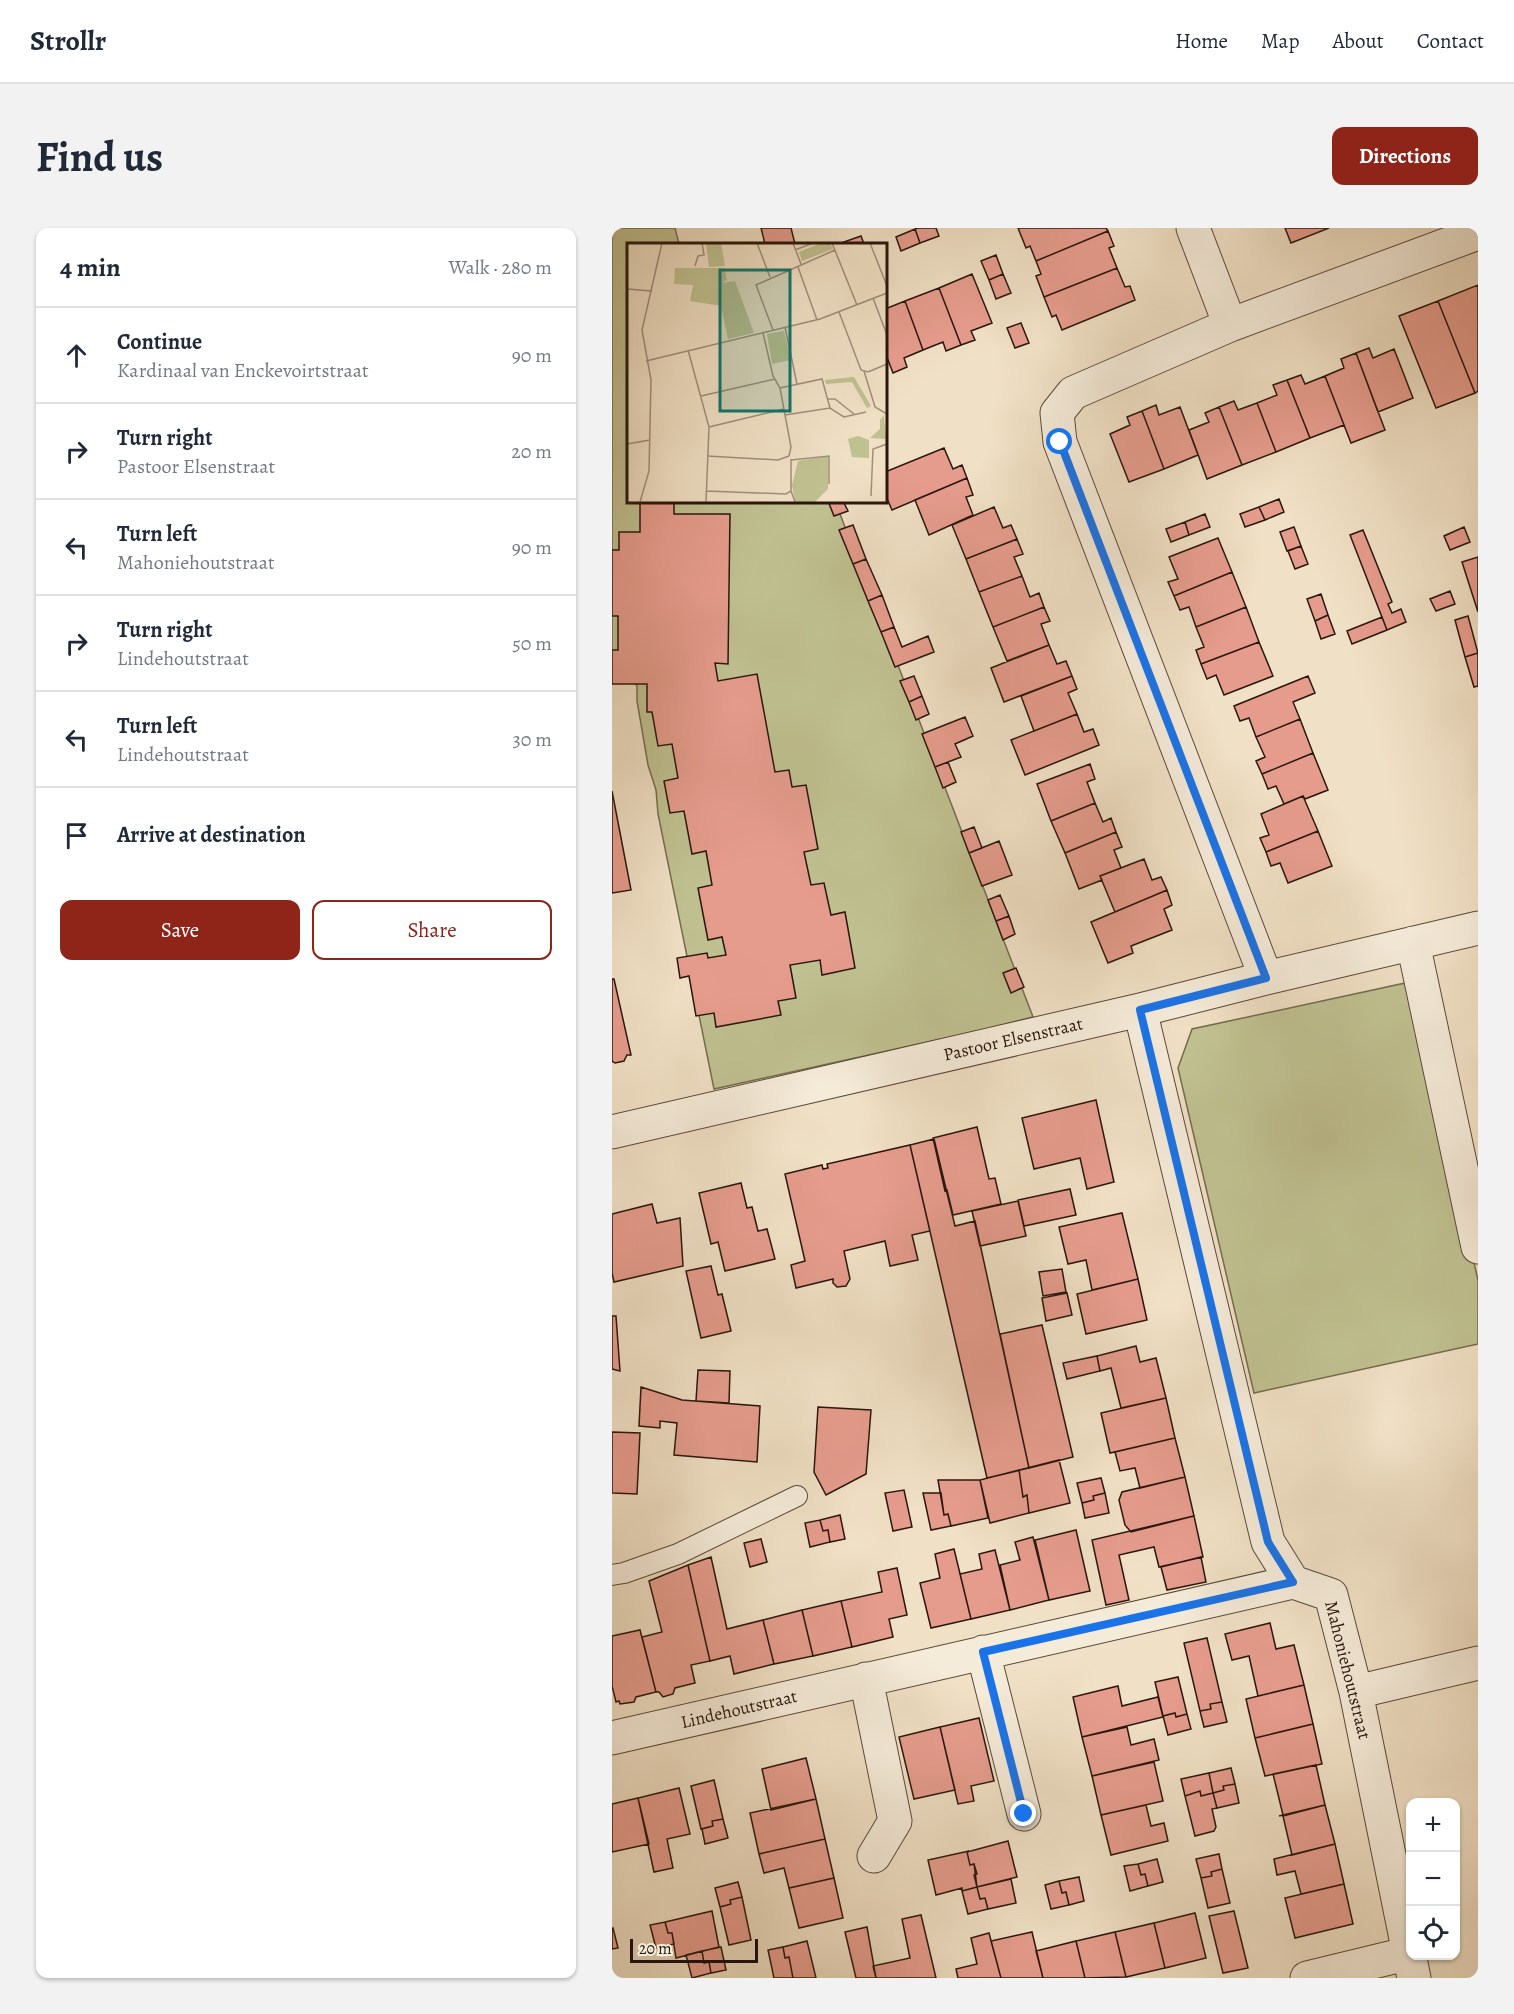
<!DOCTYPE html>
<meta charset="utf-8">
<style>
:root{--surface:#fff;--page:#f2f2f3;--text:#1f2937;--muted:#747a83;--line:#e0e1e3;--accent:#8f2418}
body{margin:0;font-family:Alegreya,serif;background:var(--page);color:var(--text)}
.controls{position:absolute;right:18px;bottom:18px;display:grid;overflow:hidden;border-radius:12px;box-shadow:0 2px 4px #0004}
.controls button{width:54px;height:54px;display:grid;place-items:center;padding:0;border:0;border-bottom:2px solid var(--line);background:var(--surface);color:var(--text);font:30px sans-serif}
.scale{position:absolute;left:18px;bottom:15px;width:128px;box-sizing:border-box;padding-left:6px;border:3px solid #29160c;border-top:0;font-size:16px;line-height:21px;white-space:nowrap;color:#29160c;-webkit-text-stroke:4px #f5ebd9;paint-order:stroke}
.stop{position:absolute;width:18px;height:18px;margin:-14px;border:4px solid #1a73e8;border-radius:50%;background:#fff}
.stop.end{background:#1a73e8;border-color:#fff;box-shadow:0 2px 6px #0008}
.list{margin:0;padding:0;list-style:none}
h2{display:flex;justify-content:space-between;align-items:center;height:78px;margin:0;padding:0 24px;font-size:26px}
h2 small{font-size:20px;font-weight:400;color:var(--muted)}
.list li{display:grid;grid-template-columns:39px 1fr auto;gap:18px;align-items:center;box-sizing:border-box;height:96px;padding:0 24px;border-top:2px solid var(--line)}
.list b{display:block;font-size:22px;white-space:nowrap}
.list p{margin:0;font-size:20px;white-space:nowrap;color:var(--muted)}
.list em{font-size:20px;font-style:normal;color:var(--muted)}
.actions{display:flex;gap:12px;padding:18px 24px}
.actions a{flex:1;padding:14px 0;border:2px solid var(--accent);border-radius:12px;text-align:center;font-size:21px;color:var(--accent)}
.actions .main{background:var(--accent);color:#fff}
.icon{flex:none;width:33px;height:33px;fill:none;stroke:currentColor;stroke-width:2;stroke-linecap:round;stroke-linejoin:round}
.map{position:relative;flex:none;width:866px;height:1750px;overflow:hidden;border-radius:12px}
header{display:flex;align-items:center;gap:36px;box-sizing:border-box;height:84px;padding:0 30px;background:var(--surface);border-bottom:2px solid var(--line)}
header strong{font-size:28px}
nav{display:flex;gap:33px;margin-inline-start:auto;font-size:21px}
.intro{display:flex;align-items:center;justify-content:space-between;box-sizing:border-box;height:144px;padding:0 36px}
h1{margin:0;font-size:42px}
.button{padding:15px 27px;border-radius:12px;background:var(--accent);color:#fff;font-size:21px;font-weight:700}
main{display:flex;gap:36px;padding:0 36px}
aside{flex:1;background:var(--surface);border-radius:12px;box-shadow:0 2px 4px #0004}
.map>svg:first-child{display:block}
.green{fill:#c0c191;stroke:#746c4e;stroke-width:1.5}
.building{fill:#e69c8d;stroke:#29160c;stroke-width:1.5}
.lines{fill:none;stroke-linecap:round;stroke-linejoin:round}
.lane-casing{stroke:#5b483a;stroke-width:22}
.street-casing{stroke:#5b483a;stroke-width:35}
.lane{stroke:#f5ebd9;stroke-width:20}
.street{stroke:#f5ebd9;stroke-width:33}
.route{stroke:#1a73e8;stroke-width:8}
.labels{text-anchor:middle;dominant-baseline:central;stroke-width:4.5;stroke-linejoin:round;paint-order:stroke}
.street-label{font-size:18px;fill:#29160c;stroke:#f5ebd9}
.inset-road{fill:none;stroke:#a08f7b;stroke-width:1.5}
.view{fill:#0f766e;fill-opacity:0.15;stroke:#0f766e;stroke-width:3}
.inset-edge{fill:none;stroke:#29160c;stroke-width:3}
</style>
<header>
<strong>Strollr</strong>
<nav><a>Home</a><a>Map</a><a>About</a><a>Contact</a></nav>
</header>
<div class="intro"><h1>Find us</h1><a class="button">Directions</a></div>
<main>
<aside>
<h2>4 min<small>Walk · 280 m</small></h2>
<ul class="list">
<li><svg class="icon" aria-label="ahead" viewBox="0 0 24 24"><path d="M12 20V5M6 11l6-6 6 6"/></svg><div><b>Continue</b><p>Kardinaal van Enckevoirtstraat</p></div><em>90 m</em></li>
<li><svg class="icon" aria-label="right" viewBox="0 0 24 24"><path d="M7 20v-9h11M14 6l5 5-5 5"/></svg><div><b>Turn right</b><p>Pastoor Elsenstraat</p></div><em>20 m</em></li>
<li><svg class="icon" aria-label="left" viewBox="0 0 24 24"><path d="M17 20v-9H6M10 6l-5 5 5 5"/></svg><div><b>Turn left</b><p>Mahoniehoutstraat</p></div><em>90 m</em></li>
<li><svg class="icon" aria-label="right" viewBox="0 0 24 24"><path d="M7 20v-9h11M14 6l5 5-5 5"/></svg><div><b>Turn right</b><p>Lindehoutstraat</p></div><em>50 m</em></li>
<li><svg class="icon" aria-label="left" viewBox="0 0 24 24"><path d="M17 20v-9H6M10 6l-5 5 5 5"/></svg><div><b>Turn left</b><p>Lindehoutstraat</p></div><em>30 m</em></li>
<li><svg class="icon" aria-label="arrive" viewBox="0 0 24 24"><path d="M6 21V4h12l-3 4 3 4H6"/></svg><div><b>Arrive at destination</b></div></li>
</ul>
<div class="actions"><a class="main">Save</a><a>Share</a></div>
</aside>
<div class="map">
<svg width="866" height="1750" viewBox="0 0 866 1750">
<rect width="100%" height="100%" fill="#f0e0c5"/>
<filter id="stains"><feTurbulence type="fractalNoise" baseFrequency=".00333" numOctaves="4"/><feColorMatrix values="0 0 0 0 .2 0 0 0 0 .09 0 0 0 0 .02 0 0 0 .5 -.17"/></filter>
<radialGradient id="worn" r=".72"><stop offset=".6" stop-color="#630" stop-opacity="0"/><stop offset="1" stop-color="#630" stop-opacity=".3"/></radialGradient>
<!-- green -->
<path class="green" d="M0 0H63L67 16H16V273H223L421 789 370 802 102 861 46 586 44 562 36 537 25 473V458L19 451H0Z
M798 754 866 1052V1116L642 1165 566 840 580 801Z"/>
<!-- building -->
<path class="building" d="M149 0H179L183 16H153Z
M306 0H324L327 8 308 15 303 1Z
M406 0H494L496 3 424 33 418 18 414 20Z
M673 0H717L679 15Z
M303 1 308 15 289 23 284 9Z
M496 3 502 18 497 20 505 40 432 69 424 48 429 46 424 33Z
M249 8 252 16H229V15Z
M384 27 391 46 377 52 369 33Z
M505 40 513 59 518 58 523 72 450 102 444 87 440 89 432 69Z
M360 46 380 95 359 103 363 112 349 117 327 60Z
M391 46 399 65 384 71 377 52Z
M866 57V163L863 165 826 73Z
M327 60 349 117 334 123 331 114 311 122 293 73Z
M293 73 311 122 292 130 295 139 281 145 273 124V81Z
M826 73 863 165 824 180 787 88Z
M409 95 417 115 403 120 395 100Z
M757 120 761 130 782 121 801 170 766 184 744 125Z
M744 125 773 202 739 215 713 148 732 140 729 131Z
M689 147 693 156 713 148 732 197 698 210 675 152Z
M675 152 698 210 664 224 645 175 665 167 661 157Z
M622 173 626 182 645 175 664 224 630 237 607 179Z
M544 177 547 187 568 179 586 227 552 241 530 183Z
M607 179 630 237 595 251 577 202 597 194 593 185Z
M530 183 552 241 517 254 498 206 518 197 515 189Z
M332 220 341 241 350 237 355 250 280 282 273 266V244Z
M355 250 361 267 354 269 361 287 317 307 303 272Z
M667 271 672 284 653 292 647 279Z
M28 273H62V286H118L116 436 103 435 106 453 145 446 163 544 177 542 180 559 194 557 206 621 192 624 199 657 212 655 219 687 233 684 243 740 210 747 208 732 178 737 184 770 166 773 169 787 104 799 102 785 84 788 77 748 68 750 65 730 95 725 96 730 114 727 110 709 96 712 86 660 100 657 94 623 80 626 72 583 58 585 52 553 66 550 60 516 46 518 40 484H35V456H0V422H6V388H0V322H7V304H28Z
M216 273H231L236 283 222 288Z
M382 279 391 300 399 297 405 311 354 331 340 297Z
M647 279 653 292 633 299 628 286Z
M593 286 598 299 577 307 573 294Z
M573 294 577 307 559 314 554 301Z
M241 297 254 331 241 336 227 302Z
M682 299 689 318 675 323 668 304Z
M852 299 858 314 838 322 832 308Z
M751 302 780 374 776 376 780 385 789 381 794 394 775 402 738 307Z
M606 310 620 344 562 368 556 354 566 351 557 329Z
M405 311 411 326 402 329 410 348 367 364 354 331Z
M689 318 696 336 683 341 676 323Z
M866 329V384L850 334Z
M254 331 270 367 256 373 241 336Z
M620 344 634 379 584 399 577 379 568 382 562 368Z
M410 348 418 369 427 365 432 379 381 399 367 364Z
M838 363 843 376 824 383 818 371Z
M709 366 716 387 703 393 695 371Z
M270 367 282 399 269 404 256 373Z
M432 379 438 393 429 396 437 417 395 433 381 399Z
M634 379 647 414 589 436 584 422 592 419 584 399Z
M716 387 723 406 709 411 703 393Z
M856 388 866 425 853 429 843 392Z
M770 389 775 402 740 416 735 403Z
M282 399 290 419 316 408 322 424 283 439 269 404Z
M647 414 661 448 612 467 604 447 595 451 589 436Z
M437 417 445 436 454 433 460 448 392 474 379 440Z
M866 425V458L862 459 853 429Z
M302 448 310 468 297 474 288 453Z
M460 448 465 461 456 465 465 486 422 503 409 468Z
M696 448 703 465 681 474 688 491 644 509 637 490 628 493 622 478Z
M310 468 317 486 304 492 297 474Z
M465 486 472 504 481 501 487 517 413 547 399 512Z
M353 489 361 508 343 516 349 529 323 539 310 506Z
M688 491 701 525 650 546 644 533 653 529 644 509Z
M701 525 716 562 693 571 691 568 672 576 664 558 656 561 650 546Z
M336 534 344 554 331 560 323 539Z
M478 536 483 551 475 554 483 575 439 593 425 556Z
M0 563 19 662 0 665Z
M691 568 706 603 654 624 648 610 657 607 649 586Z
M483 575 491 594 499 590 504 604 453 625 439 593Z
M362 599 370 620 357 625 349 604Z
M706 603 720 638 676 655 668 635 659 638 654 624Z
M504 604 510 619 502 622 509 640 488 648 490 652 467 661 453 625Z
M387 613 400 647 370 658 357 625Z
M532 631 540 652 549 649 555 662 503 684 488 648Z
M555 662 560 677 552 681 560 702 519 718 521 725 496 735 479 694Z
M388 667 397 688 384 693 376 672Z
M397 688 403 706 391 712 384 693Z
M404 740 412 759 399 765 391 745Z
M0 751H2L19 827H15L12 833 3 835 0 833Z
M484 872 502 954 475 961 468 930 422 941 410 890Z
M365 899 377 951 383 950 389 976 341 987 335 962 333 963 321 910Z
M322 911 343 998 363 993 417 1240 375 1250 298 917Z
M298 917 318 1003 300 1007 306 1032 278 1038 273 1013 232 1023 238 1051 234 1058 225 1059 221 1055V1051L184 1060 179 1037 193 1033 173 946 210 937 211 941 216 940 215 936Z
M129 955 135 980 140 979 146 1003 155 1001 163 1031 113 1043 106 1014 99 1016 87 965Z
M458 961 464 987 412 998 406 972Z
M406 973 414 1008 368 1018 360 983Z
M40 976 45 995 68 990 71 1038 2 1054 0 1045V986Z
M510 985 526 1051 480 1062 474 1032 456 1036 447 999Z
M99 1038 106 1067 110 1066 119 1103 89 1110 74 1043Z
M450 1041 454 1064 431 1068 427 1044Z
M526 1051 535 1092 474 1106 465 1066Z
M455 1065 460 1087 434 1093 430 1070Z
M0 1088H4L8 1143 0 1141Z
M430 1097 461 1229 417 1240 388 1106Z
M524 1118 528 1134 544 1130 554 1170 509 1180 499 1140 488 1143 485 1128Z
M485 1128 488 1143 455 1151 451 1135Z
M86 1142 118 1143 117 1175 84 1173Z
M29 1159 70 1172 148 1178 145 1234 62 1227 65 1195 48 1193V1200L27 1198Z
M554 1170 563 1210 498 1225 489 1185Z
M206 1179 259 1182 254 1246 214 1267 202 1244Z
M0 1204 28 1205 25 1266 0 1265Z
M563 1210 573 1249 528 1260 523 1240 508 1243 503 1224Z
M447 1232 458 1275 417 1285 415 1267 411 1269 407 1242Z
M407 1242 411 1269 415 1267 417 1285 378 1295 368 1252Z
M573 1249 582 1288 519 1304 513 1297 507 1272 510 1264Z
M489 1250 493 1265 481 1268 482 1272 470 1275 465 1255Z
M326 1252H368L376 1290 339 1298 336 1286 332 1287Z
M292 1262 300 1299 281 1303 273 1265Z
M311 1265H329L332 1287 336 1286 339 1298 319 1302Z
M493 1265 497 1285 473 1290 470 1275 482 1272 481 1268Z
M228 1287 233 1311 218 1314 216 1302 211 1303 208 1292Z
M582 1288 591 1329 547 1339 542 1319 507 1327 517 1372 494 1377 480 1312Z
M208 1292 211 1303 216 1302 218 1314 198 1319 193 1295Z
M464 1302 478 1363 437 1372 423 1312Z
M421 1309 437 1372 398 1382 388 1337 408 1332 403 1314Z
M149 1311 155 1334 138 1339 132 1315Z
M342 1321 359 1391 319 1400 308 1355 328 1350 323 1326Z
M383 1322 398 1382 359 1391 348 1346 370 1341 367 1326Z
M99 1329 115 1401 151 1392 162 1436 122 1446 118 1428 98 1433 76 1337Z
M589 1329 594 1354 555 1362 549 1339Z
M76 1337 98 1433 79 1437 83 1455 63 1460 61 1466 51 1469 47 1464H44L30 1409 50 1404 37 1353Z
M285 1340 295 1387 277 1391 281 1409 240 1419 229 1373 270 1364 266 1344Z
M229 1373 240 1419 201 1428 190 1382Z
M190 1382 201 1428 162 1436 151 1392Z
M658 1395 664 1421 682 1417 692 1457 646 1468 637 1428 620 1432 613 1406Z
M28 1402 44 1464 24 1469 22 1474 8 1476 7 1473 4 1474 0 1458V1408Z
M595 1410 610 1474 598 1476 599 1481 588 1483 572 1415Z
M566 1449 575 1486 564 1489 563 1485 551 1488 543 1454Z
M692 1457 701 1496 643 1510 634 1471Z
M506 1458 510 1478 546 1469 551 1489 470 1509 461 1469Z
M610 1474 615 1494 592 1499 588 1483 599 1481 598 1476Z
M563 1485 564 1489 575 1486 579 1501 556 1507 551 1488Z
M367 1490 382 1553 359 1558 362 1573 346 1576 328 1499Z
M701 1496 710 1536 653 1548 643 1510Z
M328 1499 343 1562 302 1571 287 1509Z
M515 1499 519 1517 542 1511 547 1532 480 1548 470 1509Z
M194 1530 204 1571 159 1582 150 1541Z
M542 1534 551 1573 489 1587 480 1548Z
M704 1537 713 1577 667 1588 671 1587 661 1546Z
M619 1540 623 1556 611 1558 612 1562 601 1565 597 1545Z
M597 1545 601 1565 589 1568 588 1563 573 1568 569 1551Z
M102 1552 111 1591 100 1593 101 1598 89 1601 79 1558Z
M623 1556 627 1575 605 1580 601 1565 612 1562 611 1558Z
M67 1560 78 1606 55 1611 61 1640 42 1644 26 1570Z
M588 1563 589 1568 601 1565 605 1580 600 1581 604 1599 602 1603 583 1608 573 1568Z
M26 1570 37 1616 0 1624V1576Z
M204 1571 213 1611 147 1626 138 1585Z
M534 1577 539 1598 552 1595 556 1613 499 1627 489 1587Z
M713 1577 723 1616 680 1627 671 1588Z
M111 1591 116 1610 93 1616 90 1601 101 1598 100 1593Z
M213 1611 222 1650 177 1660 172 1640 152 1645 147 1626Z
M396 1613 405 1649 365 1659 362 1636 358 1637 355 1624Z
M723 1616 732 1656 689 1666 683 1643 665 1647 662 1631Z
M357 1623 355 1624 358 1637 362 1636 365 1646 362 1647 365 1659 350 1663V1660L324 1667 316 1632Z
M607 1626 610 1641 599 1644 600 1648 589 1650 584 1631Z
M545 1631 551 1654 536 1658 533 1646 529 1647 526 1636Z
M526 1636 529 1647 533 1646 536 1658 518 1663 512 1638Z
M610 1641 618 1675 596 1680 589 1650 600 1648 599 1644Z
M467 1649 472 1673 457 1677 454 1664 450 1665 447 1653Z
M222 1650 231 1690 187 1700 177 1660Z
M399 1651 404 1675 376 1681 373 1670 368 1671 365 1659Z
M447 1653 450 1665 454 1664 457 1677 439 1681 433 1657Z
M126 1654 130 1669 118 1672 119 1676 108 1679 103 1660Z
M732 1656 741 1696 683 1710 673 1670Z
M365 1659 368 1671 373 1670 376 1681 356 1686 350 1663Z
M130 1669 139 1712 117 1717 108 1679 119 1676 118 1672Z
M100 1683 107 1719 64 1730 60 1705H56L53 1694Z
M622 1683 636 1740 611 1745 597 1688Z
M583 1685 594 1730 553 1740 542 1695Z
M309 1687 324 1750H264L261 1738 298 1730 290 1691Z
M53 1694 56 1705H60L62 1716 44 1720 38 1697Z
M542 1695 553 1740 514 1749 503 1704Z
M255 1699 264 1750H244L233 1704Z
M1 1700 6 1720 0 1721V1701Z
M420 1704 431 1750H389L379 1713Z
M503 1704 514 1749 473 1750 464 1713Z
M377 1705 389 1750H346L344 1741 365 1736 359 1710Z
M195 1713 204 1750H181L177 1729 173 1730 171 1719Z
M464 1713 473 1750H431L424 1723Z
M109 1719 114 1742 99 1745 97 1734 92 1735 90 1723Z
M171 1719 173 1730 177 1729 181 1750H162L156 1722Z
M90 1723 92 1735 97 1734 99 1745 80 1750 74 1727Z"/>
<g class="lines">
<defs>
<path id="lane" d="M0 1347 12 1345 66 1326 185 1268"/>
<path id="street" d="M581 0 618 97
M801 715 866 1019
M654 750 448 214 445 185 461 165 618 97 866 5
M528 782 656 1314 681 1354 719 1367 744 1464 802 1750
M0 904 528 782 654 750 866 700
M371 1424 412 1586
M254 1451 283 1593 262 1628
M744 1464 866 1435
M0 1510 681 1354
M695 1750 798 1725"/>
</defs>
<!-- lane casing -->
<use href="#lane" class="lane-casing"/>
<!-- street casing -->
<use href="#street" class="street-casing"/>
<!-- lane -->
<use href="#lane" class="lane"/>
<!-- street -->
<use href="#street" class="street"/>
</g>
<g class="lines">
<!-- route -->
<path class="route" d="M412 1586 371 1424 681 1354 656 1314 528 782 654 750 448 214"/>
</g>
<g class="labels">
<!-- street labels -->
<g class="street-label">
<text transform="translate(401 811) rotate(-13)">Pastoor Elsenstraat</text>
<text transform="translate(736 1442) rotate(76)">Mahoniehoutstraat</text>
<text transform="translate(127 1481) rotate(-13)">Lindehoutstraat</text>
</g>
</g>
<!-- overview -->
<g transform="translate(15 15)">
<rect width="260" height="260" fill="#f0e0c5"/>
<path d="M79 0H94L98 23 82 24ZM194 0H203L206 6 175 18 172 9ZM48 25H97L100 37 94 40 108 38 127 90 101 96 94 63 63 58 66 42 47 41ZM157 88 164 117 145 121 140 91ZM227 134 244 163 240 165 225 139 199 141 198 137ZM257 172 259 196 243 195 253 186V177ZM231 193 242 197V215L225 214 221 196ZM201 213V246L188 259H168L165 242 171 218Z" fill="#c0c191"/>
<path class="inset-road" d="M130 0 143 34M166 0 174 21M205 0 230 62M243 0 260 43M168 7 186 0M68 23 71 13 77 12 75 0M171 24 190 77M0 46 24 48M246 55 260 92M212 69 234 127 241 129 260 121M158 84 170 141M146 87 129 42 208 7M136 90 146 133 153 145 164 204 162 213M61 107 82 184 79 259M19 118 193 76 260 50M237 128 248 164 260 171M153 145 195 136 203 165M74 153 148 136M201 156H208L227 171M158 172 203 165 217 174 239 169M82 184 157 166M0 201 23 197M80 213 151 217 162 213M164 216V248L168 259M164 217 202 213V241M79 248 159 251 164 248M244 253 246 206 260 201M13 259 22 228 24 137 15 87 35 0"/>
<path class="view" d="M93 27H163V168H93Z"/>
<rect width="260" height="260" class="inset-edge"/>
</g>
<rect width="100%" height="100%" filter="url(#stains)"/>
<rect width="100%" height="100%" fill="url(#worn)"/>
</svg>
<div class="controls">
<button>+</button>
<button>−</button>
<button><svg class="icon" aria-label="locate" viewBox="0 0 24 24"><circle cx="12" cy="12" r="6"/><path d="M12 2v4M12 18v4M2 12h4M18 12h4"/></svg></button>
</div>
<div class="scale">20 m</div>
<div class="stop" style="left:448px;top:214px"></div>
<div class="stop end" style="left:412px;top:1586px"></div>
</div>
</main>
